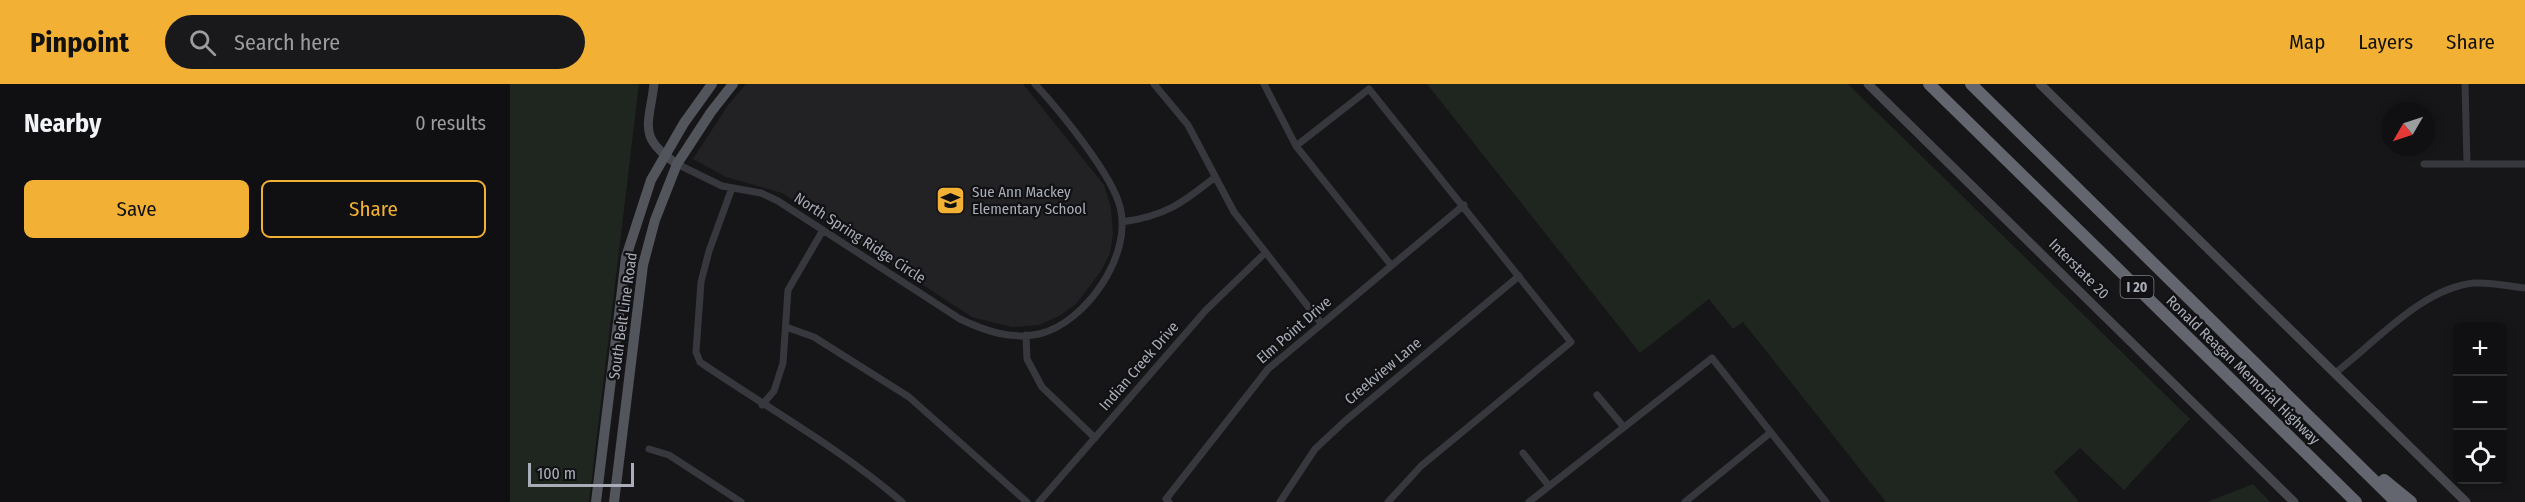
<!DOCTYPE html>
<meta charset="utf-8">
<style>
:root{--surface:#101012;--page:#19191b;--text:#f1f3f6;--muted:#9c9d9f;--line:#303032;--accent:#f2b134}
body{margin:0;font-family:"Fira Sans Condensed",sans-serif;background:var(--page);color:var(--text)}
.controls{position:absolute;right:18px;bottom:18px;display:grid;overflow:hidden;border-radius:9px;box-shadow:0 3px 9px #0003}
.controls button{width:54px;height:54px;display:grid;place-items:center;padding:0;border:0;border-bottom:2px solid var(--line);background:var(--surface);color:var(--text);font:30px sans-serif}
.compass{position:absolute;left:1871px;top:18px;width:54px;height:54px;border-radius:50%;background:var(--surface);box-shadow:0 3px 9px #0003;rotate:231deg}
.scale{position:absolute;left:18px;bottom:15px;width:106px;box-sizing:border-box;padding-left:6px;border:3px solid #a8adb8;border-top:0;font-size:16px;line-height:21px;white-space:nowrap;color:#a8adb8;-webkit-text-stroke:4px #111113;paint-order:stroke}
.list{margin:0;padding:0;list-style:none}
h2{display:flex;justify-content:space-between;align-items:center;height:78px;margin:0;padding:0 24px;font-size:26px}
h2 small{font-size:20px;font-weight:400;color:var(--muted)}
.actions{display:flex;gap:12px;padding:18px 24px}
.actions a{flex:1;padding:14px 0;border:2px solid var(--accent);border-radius:9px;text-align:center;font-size:21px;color:var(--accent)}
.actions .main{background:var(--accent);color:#111}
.icon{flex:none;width:33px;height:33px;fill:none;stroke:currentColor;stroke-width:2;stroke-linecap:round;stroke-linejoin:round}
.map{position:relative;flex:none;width:2015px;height:418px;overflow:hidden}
header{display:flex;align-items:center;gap:36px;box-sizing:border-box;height:84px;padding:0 30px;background:var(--accent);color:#111}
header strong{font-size:28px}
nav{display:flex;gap:33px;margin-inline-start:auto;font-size:21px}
.search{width:420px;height:54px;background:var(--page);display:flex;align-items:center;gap:15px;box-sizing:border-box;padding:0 21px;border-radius:33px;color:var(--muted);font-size:22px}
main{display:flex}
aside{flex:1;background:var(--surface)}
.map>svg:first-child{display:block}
.built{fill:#222225}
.green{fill:#1e261f}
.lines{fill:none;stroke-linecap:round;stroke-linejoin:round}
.street{stroke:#37383d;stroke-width:7}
.secondary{stroke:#45474d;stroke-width:9}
.primary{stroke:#53555c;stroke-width:10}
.highway{stroke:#63666e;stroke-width:12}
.labels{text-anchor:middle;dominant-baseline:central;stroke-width:4.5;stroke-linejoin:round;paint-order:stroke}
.shield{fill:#111113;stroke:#7b7e86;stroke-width:1.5}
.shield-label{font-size:14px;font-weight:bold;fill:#a8adb8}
.poi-label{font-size:15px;fill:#a8adb8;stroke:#111113;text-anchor:start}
.street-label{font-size:15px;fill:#a8adb8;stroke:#111113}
</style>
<header>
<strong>Pinpoint</strong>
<div class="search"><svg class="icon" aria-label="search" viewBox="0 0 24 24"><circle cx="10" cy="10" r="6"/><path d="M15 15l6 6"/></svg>Search here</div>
<nav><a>Map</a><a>Layers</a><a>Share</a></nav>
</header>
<main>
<aside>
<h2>Nearby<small>0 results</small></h2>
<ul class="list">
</ul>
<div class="actions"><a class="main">Save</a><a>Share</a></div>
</aside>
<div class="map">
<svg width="2015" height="418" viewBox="0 0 2015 418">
<rect width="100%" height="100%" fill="#161618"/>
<!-- built -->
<path class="built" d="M236 0H513L594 101 601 124 603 150 600 169 591 187 566 220 549 232 529 241 502 243 462 233 272 109 216 93 183 75 218 21Z"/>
<!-- green -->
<path class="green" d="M0 0H129L79 418H0Z
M917 0H1338L1680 335 1614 406 1570 364 1544 388 1569 418H1376L1233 238 1223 245 1199 215 1130 269Z
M1743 400 1760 418H1697Z"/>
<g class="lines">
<!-- street -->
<path class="street" d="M644 0 678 41 724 128 811 239
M754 0 786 62 881 181
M1955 0 1957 79
M786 62 859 5 1061 258 911 382 878 418
M167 80 212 102 251 109 268 117 450 235C475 247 501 256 529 250 576 239 623 170 610 123 602 90 549 26 525 0
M1914 80H2015
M222 104 199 167 191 198 186 268 190 278C257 324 330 364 392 418
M612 138C655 132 671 120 704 94
M276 243 304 253 399 313 517 418
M516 251 517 275 532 303 585 354
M1825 289C1865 259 1912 204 1964 199 1981 198 1998 202 2015 204
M1087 311 1113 342
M252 321 264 307 273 279 278 206 313 146
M139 365 159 371 231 418
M1013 369 1039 402
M529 418 696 226 755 169
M659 418 656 415 758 285 954 121
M770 418 805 365 835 337 1009 192
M1019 418 1202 274 1316 418
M1175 418 1260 349"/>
<!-- secondary -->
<path class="secondary" d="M144 0C139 42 127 53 167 80
M1358 0 1784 418
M1530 0 1956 418"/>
<!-- primary -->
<path class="primary" d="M86 418 116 173 141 96 174 39 202 0
M104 418 133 181 145 136 167 80 201 28 223 0"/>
<!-- highway -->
<path class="highway" d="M1419 0 1846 418
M1461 0 1886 418
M1874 396 1901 418"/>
</g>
<!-- icons -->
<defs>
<symbol id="school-square" viewBox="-11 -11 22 22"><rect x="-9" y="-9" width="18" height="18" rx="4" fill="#f2b134" stroke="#111113"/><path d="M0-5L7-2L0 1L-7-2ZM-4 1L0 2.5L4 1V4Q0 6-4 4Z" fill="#111"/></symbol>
</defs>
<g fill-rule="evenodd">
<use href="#school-square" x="424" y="100" width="33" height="33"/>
</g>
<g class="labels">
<!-- shield labels -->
<rect class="shield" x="1610.5" y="192" width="33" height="22" rx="4.5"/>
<g class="shield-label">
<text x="1627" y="203">I 20</text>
</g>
<!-- poi labels -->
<g class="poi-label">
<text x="462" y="108">Sue Ann Mackey<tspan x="462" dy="17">Elementary School</tspan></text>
</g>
<!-- street labels -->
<g class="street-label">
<text transform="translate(350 154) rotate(33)">North Spring Ridge Circle</text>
<text transform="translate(1569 185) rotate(45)">Interstate 20</text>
<text transform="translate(113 232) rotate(-82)">South Belt Line Road</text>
<text transform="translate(784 246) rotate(-41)">Elm Point Drive</text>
<text transform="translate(629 282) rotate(-49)">Indian Creek Drive</text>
<text transform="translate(1733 286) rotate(44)">Ronald Reagan Memorial Highway</text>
<text transform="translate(873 287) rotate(-40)">Creekview Lane</text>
</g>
</g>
</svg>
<div class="controls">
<button>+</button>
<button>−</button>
<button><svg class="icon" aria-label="locate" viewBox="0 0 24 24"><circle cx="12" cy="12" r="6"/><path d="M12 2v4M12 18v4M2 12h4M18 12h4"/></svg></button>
</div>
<svg class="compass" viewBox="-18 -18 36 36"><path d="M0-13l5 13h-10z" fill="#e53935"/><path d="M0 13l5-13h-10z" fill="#9c9d9f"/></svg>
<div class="scale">100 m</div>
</div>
</main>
